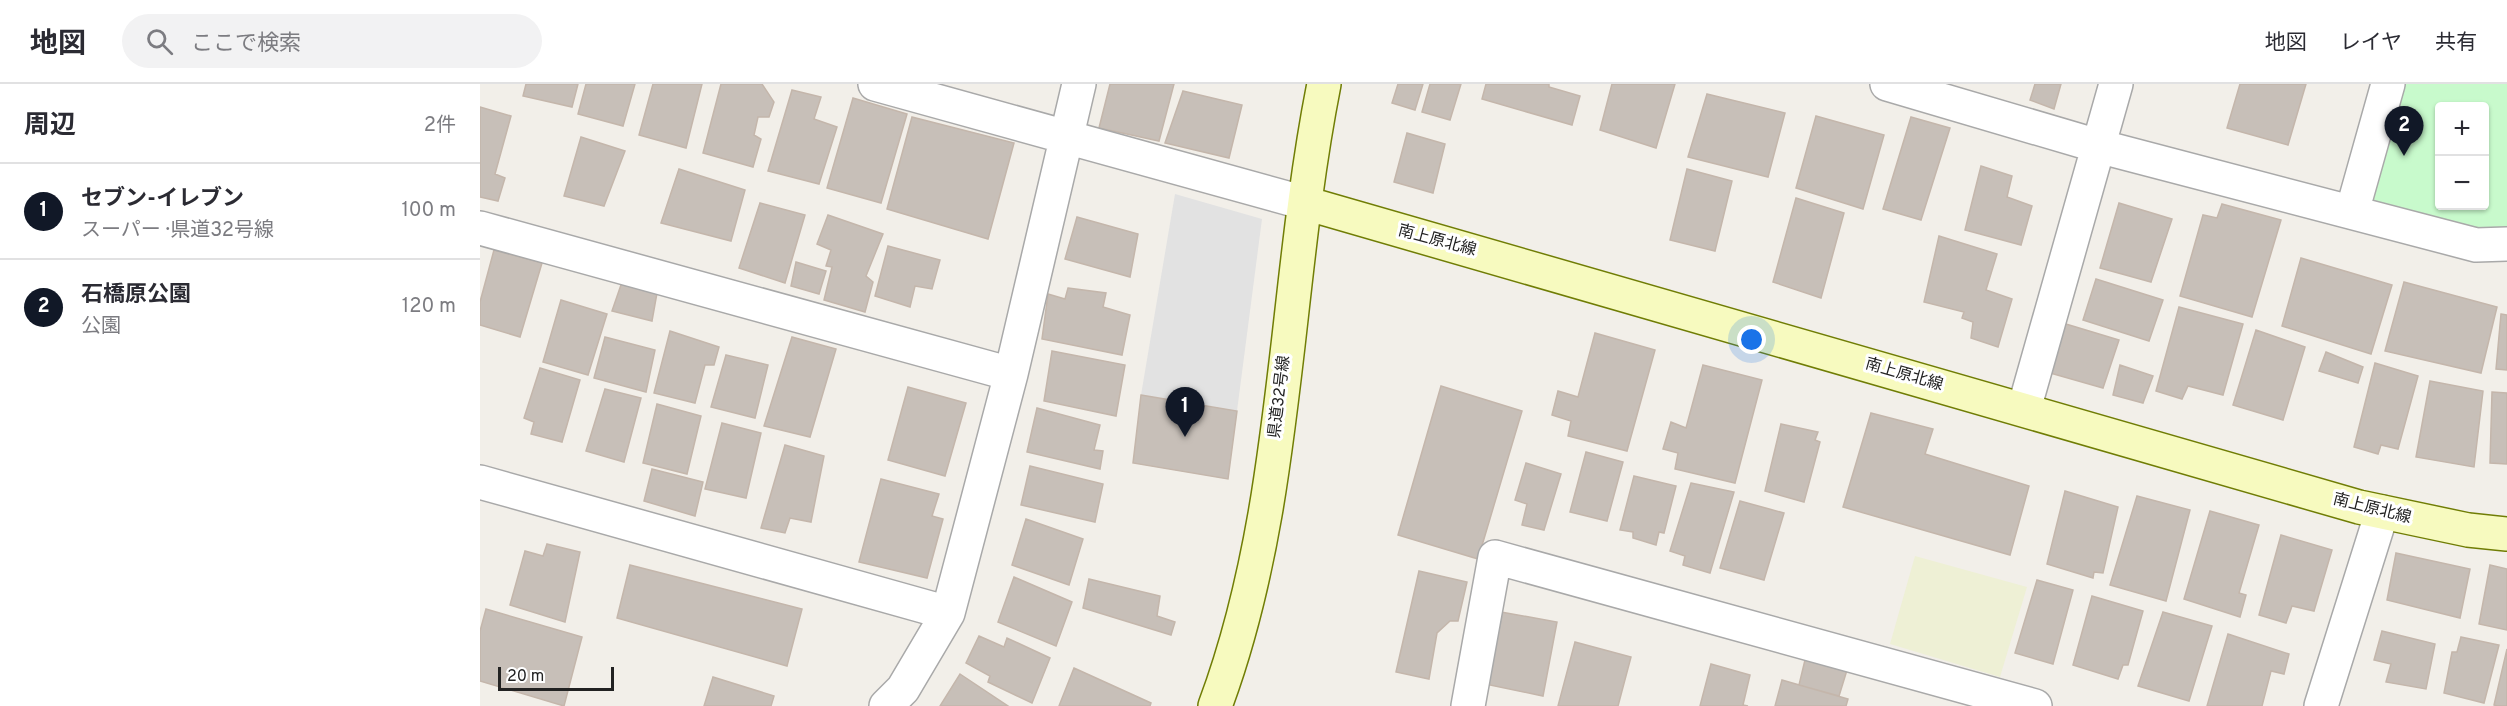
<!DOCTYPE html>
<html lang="ja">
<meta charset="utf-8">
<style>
:root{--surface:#fff;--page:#f2f2f3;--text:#2b2b33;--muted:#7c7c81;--line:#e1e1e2;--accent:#111827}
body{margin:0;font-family:Overpass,"Noto Sans JP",sans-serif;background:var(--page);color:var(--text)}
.controls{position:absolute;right:18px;top:18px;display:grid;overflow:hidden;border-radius:6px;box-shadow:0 2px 4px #0004}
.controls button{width:54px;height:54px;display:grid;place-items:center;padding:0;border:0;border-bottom:2px solid var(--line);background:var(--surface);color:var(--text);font:30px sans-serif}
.scale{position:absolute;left:18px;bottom:15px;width:116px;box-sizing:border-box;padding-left:6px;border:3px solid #222;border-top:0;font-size:16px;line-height:21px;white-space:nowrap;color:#222;-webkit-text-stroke:4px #fff;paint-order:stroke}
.you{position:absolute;left:1272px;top:256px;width:21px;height:21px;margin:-15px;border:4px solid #fff;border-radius:50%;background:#1a73e8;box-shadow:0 0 0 9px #1a73e833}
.badge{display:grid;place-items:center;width:39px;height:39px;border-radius:50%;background:var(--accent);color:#fff;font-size:20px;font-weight:700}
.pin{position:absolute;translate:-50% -50px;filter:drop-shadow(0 2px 3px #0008)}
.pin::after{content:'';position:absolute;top:32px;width:21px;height:18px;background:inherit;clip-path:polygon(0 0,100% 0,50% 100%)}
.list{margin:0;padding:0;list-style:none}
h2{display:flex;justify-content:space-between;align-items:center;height:78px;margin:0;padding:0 24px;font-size:26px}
h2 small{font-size:20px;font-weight:400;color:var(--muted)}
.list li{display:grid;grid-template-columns:39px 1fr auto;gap:18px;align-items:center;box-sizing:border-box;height:96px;padding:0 24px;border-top:2px solid var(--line)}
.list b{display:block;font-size:22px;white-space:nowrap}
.list p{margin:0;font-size:20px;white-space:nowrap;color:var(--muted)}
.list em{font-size:20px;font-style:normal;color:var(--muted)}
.icon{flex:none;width:33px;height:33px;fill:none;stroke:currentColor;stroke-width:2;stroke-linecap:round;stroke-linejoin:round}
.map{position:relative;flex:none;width:2027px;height:622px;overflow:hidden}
header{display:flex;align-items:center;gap:36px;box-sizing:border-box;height:84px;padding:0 30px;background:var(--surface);border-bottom:2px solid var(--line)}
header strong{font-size:28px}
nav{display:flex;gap:33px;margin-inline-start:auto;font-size:21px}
.search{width:420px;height:54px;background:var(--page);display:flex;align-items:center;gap:15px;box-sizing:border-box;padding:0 21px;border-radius:33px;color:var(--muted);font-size:22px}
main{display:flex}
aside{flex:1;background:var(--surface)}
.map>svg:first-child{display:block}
.farmland{fill:#eef0d5}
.park{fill:#c8facc;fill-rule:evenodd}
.parking{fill:#e2e2e2}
.building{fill:#c7bfb8;stroke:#c4b6ab;stroke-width:1.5}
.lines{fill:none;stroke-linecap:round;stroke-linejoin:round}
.street-casing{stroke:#a9a9a9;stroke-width:36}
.secondary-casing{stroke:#707d05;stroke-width:36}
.street{stroke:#fff;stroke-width:33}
.secondary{stroke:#f7fabf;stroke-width:33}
.labels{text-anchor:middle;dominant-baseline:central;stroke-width:6;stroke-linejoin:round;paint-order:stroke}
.street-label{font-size:16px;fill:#222;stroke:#fff}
</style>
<header>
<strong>地図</strong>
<div class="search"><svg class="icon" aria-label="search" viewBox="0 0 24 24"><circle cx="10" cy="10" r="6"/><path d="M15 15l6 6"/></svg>ここで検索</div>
<nav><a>地図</a><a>レイヤ</a><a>共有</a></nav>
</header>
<main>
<aside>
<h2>周辺<small>2件</small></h2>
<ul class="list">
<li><span class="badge">1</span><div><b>セブン-イレブン</b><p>スーパー · 県道32号線</p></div><em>100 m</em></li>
<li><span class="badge">2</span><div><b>石橋原公園</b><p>公園</p></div><em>120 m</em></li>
</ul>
</aside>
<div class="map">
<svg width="2027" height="622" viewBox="0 0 2027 622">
<rect width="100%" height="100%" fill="#f2efe9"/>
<!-- farmland -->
<path class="farmland" d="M1435 472 1547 503 1520 593 1410 560Z"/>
<!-- park -->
<path class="park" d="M1908 0H2027V160L1872 128ZM1960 22H2004V122H1960Z"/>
<!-- parking -->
<path class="parking" d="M695 110 782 135 757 327 661 311Z"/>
<!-- building -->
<path class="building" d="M46 0H98L92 23 43 12Z
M106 0H155L143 42 98 30Z
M173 0H222L206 64 159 51Z
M241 0H282L294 18 289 33H278L274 51 281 55 273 83 223 69Z
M630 0H694L679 57 619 44Z
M918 0H943L935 26 912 19Z
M950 0H981L970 36 942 28Z
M1006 0H1069V3L1100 12 1092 41 1002 15Z
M1132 0H1195L1176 64 1120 46Z
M1555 0H1581L1574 25 1550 16Z
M1760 0H1826L1808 61 1747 44Z
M312 6 341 13 334 35 357 43 339 100 288 87Z
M703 7 762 21 749 74 685 59Z
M1227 10 1305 29 1288 93 1208 73Z
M373 14 427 30 401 119 347 104Z
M0 23 31 32 15 90 25 94 18 117 0 113Z
M1336 32 1404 51 1383 125 1316 104Z
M432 33 534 59 508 155 407 125Z
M1431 33 1470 44 1441 136 1403 125Z
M927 49 965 60 953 109 914 98Z
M101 53 145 67 124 122 84 112Z
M1501 82 1532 92 1527 113 1552 122 1541 161 1485 146Z
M199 85 265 106 251 157 181 139Z
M1207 85 1252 97 1235 167 1190 156Z
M1316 114 1364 129 1341 214 1293 198Z
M280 119 325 131 305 199 259 184Z
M1639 119 1692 135 1671 198 1620 184Z
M1742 120 1801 136 1772 233 1700 212 1723 131 1737 134Z
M348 131 403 150 386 192 393 198 385 228 344 216 352 183 346 182 351 166 337 160Z
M597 133 658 150 650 193 585 175Z
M1459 152 1517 170 1506 206 1532 215 1518 263 1491 254 1493 238 1482 234 1484 228 1444 218Z
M408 162 460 176 452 205 435 202 430 223 395 212Z
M14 166 62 179 40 253 0 241V218Z
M1821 174 1912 201 1891 270 1802 242Z
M316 178 346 187 339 210 311 202Z
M1616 195 1683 216 1669 257 1603 236Z
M142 198 177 209 172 237 132 227Z
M1924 198 2017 223 2001 289 1905 267Z
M588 204 626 209 623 223 650 231 642 271 562 255 568 210 585 215Z
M81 216 127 230 108 291 63 278Z
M1699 223 1763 240 1743 311 1708 302 1702 315 1676 307Z
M2021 230 2027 231V286L2016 285Z
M1576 237 1639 256 1623 304 1570 289Z
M1776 246 1825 263 1803 336 1753 321Z
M190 247 239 263 234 281H225L215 319 174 309Z
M1115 249 1175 266 1147 367 1088 352 1091 337 1072 331 1078 307 1098 313Z
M125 253 175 266 166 308 114 294Z
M312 253 356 265 330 353 284 342Z
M572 267 645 281 636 332 564 317Z
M1846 268 1883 283 1878 299 1839 287Z
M246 271 288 281 275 334 231 323Z
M1895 279 1938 292 1918 365 1901 361 1898 370 1874 363Z
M1223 281 1282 296 1255 399 1195 385 1198 369 1183 365 1191 338 1206 344Z
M1640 281 1673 292 1663 319 1633 311Z
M60 284 100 296 82 358 51 350 54 338 44 334Z
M1950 297 2003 307 1994 383 1936 373Z
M961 302 1042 327 998 475 918 451Z
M428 303 486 319 465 392 408 376Z
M125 305 161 314 144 378 106 367Z
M2012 308 2027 309V380L2010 379Z
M661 311 757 327 748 395 653 379Z
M177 320 221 332 207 390 163 379Z
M557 324 620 341 614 366 623 367 620 385 547 368Z
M1391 329 1453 345 1445 370 1549 402 1530 471 1363 423Z
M242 339 281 349 266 414 225 405Z
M1301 340 1338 348 1335 356 1340 358 1324 418 1285 407Z
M305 361 344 372 331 438 310 434 305 449 281 444Z
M1106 368 1143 378 1127 437 1090 428Z
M1046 379 1081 390 1064 446 1042 441 1047 420 1035 416Z
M550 382 623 400 615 438 541 421Z
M172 385 223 398 215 432 164 417Z
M1154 392 1196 402 1184 449 1179 448 1176 461 1153 454V448L1140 446Z
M401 395 459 410 452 432 463 435 447 494 379 478Z
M1211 399 1254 408 1230 489 1203 481 1205 472 1190 467Z
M1585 407 1638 423 1623 489 1614 488 1613 494 1567 480Z
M1657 412 1710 426 1686 517 1630 501Z
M1260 417 1304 429 1284 496 1240 484Z
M1730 427 1779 441 1759 509 1766 511 1760 533 1704 515Z
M546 435 603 455 589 501 532 481Z
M1801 451 1852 466 1834 527 1812 522 1806 539 1779 531Z
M67 460 100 468 85 538 30 521 45 467 63 472Z
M1916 469 1990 485 1980 534 1907 516Z
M150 481 322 525 307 582 137 534Z
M2010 481 2027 485V546L1999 540Z
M939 487 987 498 978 537H970L957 549 949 595 916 588Z
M534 493 592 518 576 562 518 538Z
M609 495 680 512 677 532 695 538 691 551 603 524Z
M1557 496 1593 506 1573 580 1535 569Z
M1612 512 1663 527 1648 581H1643L1638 595 1593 581Z
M6 525 102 553 84 622 0 597V547Z
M1021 528 1077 538 1063 612 1005 600Z
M1683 528 1732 542 1709 617 1658 602Z
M1902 547 1955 560 1946 605 1906 598 1911 580 1894 576Z
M1748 550 1809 570 1804 590 1791 587 1782 622H1727Z
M499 552 524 563 527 554 570 574 552 619 508 598 510 592 486 579Z
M1981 553 2019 561 2004 619 1964 609 1972 568H1977Z
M1095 558 1151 573 1138 622H1078Z
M2027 565V622H2017L2014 621Z
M1325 576 1367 586 1359 612 1319 601Z
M1231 580 1270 591 1263 621 1268 622H1220Z
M594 584 671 619 670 622H579Z
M480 590 528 622H460Z
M233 593 294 612 291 622H224Z
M1302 596 1368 615 1366 622H1295Z"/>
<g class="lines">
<defs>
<path id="street" d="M395 0 825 119
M1407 0 1618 62 1996 161 2027 160
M1872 128 1908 0
M0 144 531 290
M1544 325 1636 0
M0 398 468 529
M406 622 423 605 468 529 531 290 599 0
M988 622 1015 473 1555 622
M1841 622 1902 428"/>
<path id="secondary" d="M825 119 1879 423 1988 446 2027 450
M735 622C809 424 803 206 844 0"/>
</defs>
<!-- street casing -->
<use href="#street" class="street-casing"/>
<!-- secondary casing -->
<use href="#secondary" class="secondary-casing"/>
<!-- street -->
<use href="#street" class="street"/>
<!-- secondary -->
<use href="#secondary" class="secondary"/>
</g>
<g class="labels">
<!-- street labels -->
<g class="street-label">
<text transform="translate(957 157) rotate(15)">南上原北線</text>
<text transform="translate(1424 291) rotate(16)">南上原北線</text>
<text transform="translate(800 313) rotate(-83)">県道32号線</text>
<text transform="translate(1892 425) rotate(14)">南上原北線</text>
</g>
</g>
</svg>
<div class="controls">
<button>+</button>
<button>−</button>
</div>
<div class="scale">20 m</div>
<div class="you"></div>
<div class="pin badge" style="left:705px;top:353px">1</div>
<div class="pin badge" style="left:1924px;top:72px">2</div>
</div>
</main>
